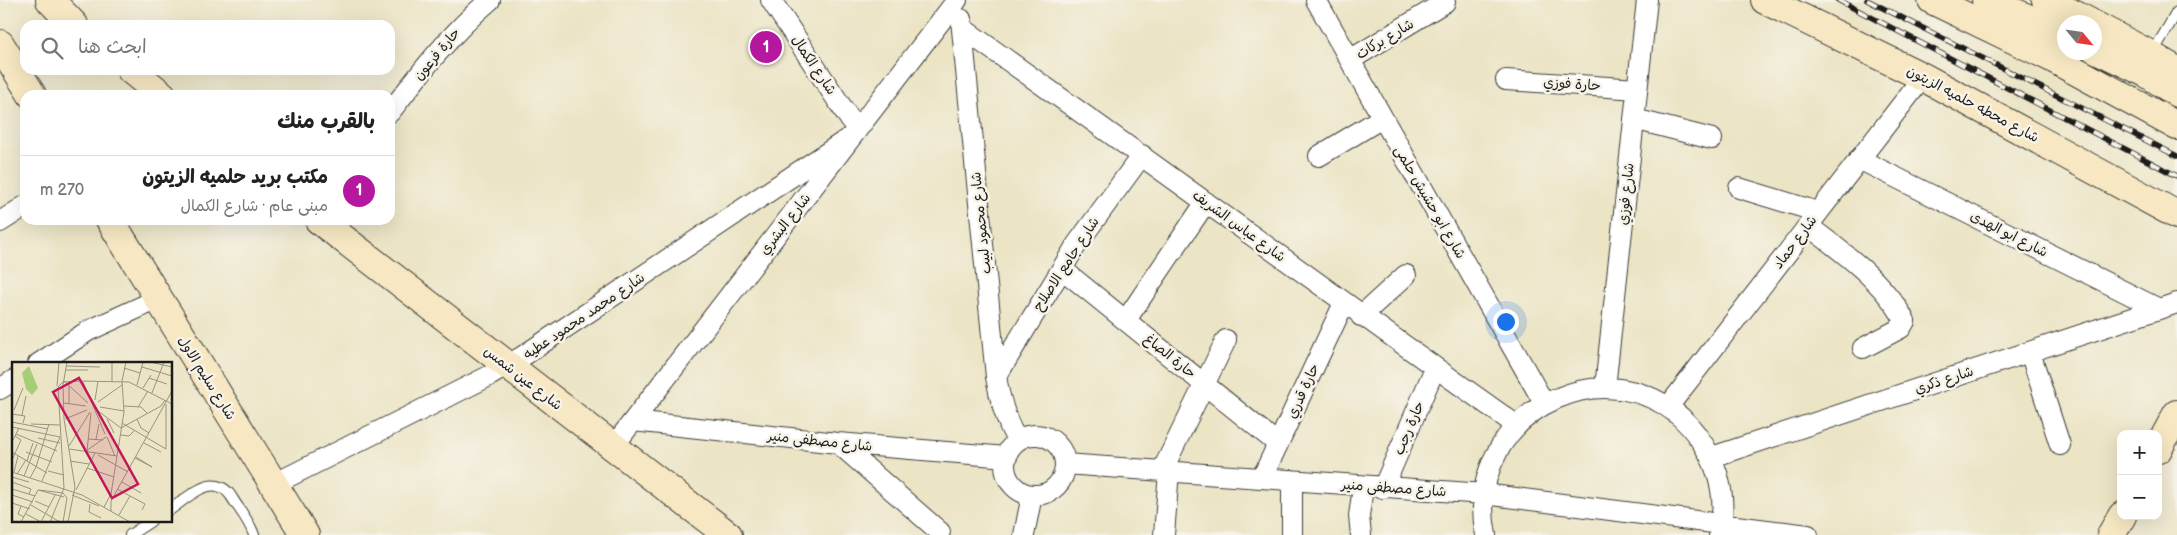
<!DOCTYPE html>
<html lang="ar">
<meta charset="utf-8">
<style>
:root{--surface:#fff;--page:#f2f2f2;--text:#222;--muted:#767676;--line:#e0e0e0;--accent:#b5179e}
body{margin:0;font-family:"Balsamiq Sans","Playpen Sans Arabic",sans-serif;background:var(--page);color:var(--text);direction:rtl}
.controls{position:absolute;right:15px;bottom:15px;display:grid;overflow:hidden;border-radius:10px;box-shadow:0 5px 20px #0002}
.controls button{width:45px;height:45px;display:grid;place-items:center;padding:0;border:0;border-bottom:1px solid var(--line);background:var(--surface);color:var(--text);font:25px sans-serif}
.compass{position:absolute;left:2057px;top:15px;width:45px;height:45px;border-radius:50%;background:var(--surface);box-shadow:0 5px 20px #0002;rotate:119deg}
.you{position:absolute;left:1505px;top:321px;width:18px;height:18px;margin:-12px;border:4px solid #fff;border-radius:50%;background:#1a73e8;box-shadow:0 0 0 8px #1a73e833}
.badge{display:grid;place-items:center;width:32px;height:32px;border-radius:50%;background:var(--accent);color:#fff;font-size:16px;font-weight:700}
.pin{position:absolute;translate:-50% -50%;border:2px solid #fff;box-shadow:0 1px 5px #0006}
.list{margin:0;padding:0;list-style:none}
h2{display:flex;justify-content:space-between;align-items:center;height:65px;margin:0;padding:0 20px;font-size:21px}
h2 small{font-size:16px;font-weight:400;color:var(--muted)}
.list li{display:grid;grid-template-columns:32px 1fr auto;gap:15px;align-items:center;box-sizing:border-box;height:70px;padding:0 20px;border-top:1px solid var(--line)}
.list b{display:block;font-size:19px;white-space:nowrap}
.list p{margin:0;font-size:16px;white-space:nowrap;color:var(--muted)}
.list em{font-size:16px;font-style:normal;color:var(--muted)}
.icon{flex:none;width:28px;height:28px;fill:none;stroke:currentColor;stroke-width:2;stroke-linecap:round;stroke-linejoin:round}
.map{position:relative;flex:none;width:2177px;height:535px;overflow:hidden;direction:ltr}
.search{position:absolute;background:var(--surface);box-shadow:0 5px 20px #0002;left:20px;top:20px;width:375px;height:55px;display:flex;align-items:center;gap:12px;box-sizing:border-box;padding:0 18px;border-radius:15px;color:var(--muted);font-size:19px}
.panel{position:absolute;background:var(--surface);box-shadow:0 5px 20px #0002;left:20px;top:90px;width:375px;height:135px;border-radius:15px;direction:rtl}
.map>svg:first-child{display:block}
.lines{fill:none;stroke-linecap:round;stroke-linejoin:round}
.lane-casing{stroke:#3b3a35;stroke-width:12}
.street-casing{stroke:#3b3a35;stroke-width:22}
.secondary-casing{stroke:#3b3a35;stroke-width:30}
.lane{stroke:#fff;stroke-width:10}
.street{stroke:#fff;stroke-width:20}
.secondary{stroke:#f7e8c3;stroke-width:28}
.rail-casing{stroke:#1c1c1c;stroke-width:5.5}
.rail{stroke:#f7f3e8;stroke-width:4;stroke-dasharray:11;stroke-linecap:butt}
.labels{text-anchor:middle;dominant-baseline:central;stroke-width:5;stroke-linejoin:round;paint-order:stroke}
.street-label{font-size:14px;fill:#1c1c1c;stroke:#f7f3e8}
.inset-road{fill:none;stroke:#989481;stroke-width:1}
.view{fill:#c2185b;fill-opacity:0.15;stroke:#c2185b;stroke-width:2.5}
.inset-edge{fill:none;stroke:#1c1c1c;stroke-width:2.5}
</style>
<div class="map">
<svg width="2177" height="535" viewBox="0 0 2177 535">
<rect width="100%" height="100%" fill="#f7f3e8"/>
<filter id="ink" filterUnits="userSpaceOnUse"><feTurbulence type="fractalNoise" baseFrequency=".02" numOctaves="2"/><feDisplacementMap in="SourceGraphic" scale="10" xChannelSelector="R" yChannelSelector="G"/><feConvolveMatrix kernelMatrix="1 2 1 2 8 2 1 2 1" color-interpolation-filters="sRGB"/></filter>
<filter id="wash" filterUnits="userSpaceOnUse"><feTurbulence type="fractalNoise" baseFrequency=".0096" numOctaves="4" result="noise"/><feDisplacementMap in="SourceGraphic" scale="20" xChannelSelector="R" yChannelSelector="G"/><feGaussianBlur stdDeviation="1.12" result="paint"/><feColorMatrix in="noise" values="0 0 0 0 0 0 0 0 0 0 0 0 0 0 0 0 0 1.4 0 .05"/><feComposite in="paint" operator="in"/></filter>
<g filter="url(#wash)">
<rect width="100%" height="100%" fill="#ebe4c5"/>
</g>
<g filter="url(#ink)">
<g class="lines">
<defs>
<path id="lane" d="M2152 54 2177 12
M171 509C183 501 205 480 220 487 228 489 232 498 236 504 243 514 250 523 254 535
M130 535 151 521"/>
<path id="street" d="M771 0 857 130
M1316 0 1544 403
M961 19 996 377C1000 401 1006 421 1017 441
M962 28C1148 159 1331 294 1516 425
M1350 60 1445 2
M1506 80 1637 89
M390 112C421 72 451 33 490 0
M1634 119 1712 139
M1319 156 1382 118
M1859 159 2159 309
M1739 188 1818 212
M0 222 25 206
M1808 226C1842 251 1885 283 1905 321L1901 328 1863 348
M1062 269 1278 444
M1361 316 1406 275
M1126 320 1206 202
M2030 352 2060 445
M38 364 88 331 158 299
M996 377 1077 244 1142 155
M1605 388 1647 0
M0 389 14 380
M1668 407 1923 77
M633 421 838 443 1007 457
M1005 465a30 30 0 1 1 60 0a30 30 0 1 1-60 0Z
M838 443 940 532
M613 447 957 0
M1712 457 2177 303
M1065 464 1484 494 1808 535
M1162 471 1226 340
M1262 478 1344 303
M1292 480V535
M274 484 491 375 523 356 852 136
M1383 488 1435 368
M1024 535 1032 495
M1164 535 1169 471
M1361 535 1359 516 1363 487
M1486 535C1459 406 1630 330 1703 444 1721 471 1727 504 1719 535"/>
<path id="secondary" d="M50 0 74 25
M1765 0 1923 77 2177 215
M1932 0 2052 58 2177 126
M1986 0 2064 34
M2046 0 2089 22
M2094 25 2147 53 2177 71
M0 44 32 95
M2094 48 2148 74 2177 93
M131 70 162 95
M110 220 305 535
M319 220 728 535
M2158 449 2177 414
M2111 535 2122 516"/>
</defs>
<!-- lane casing -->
<use href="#lane" class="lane-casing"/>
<!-- street casing -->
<use href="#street" class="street-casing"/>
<!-- secondary casing -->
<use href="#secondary" class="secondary-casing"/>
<!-- lane -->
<use href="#lane" class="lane"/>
<!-- street -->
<use href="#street" class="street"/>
<!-- secondary -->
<use href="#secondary" class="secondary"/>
<defs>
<path id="rail" d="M1838 0 2177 176
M1867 0 2177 156"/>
</defs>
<!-- rail casing -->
<use href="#rail" class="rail-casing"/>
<!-- rail -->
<use href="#rail" class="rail"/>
</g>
</g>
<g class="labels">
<!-- street labels -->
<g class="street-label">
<text transform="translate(1385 39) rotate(-31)">شارع بركات</text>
<text transform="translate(437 54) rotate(-50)">حارة فرعون</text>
<text transform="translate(814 65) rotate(56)">شارع الكمال</text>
<text transform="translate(1572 84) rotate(4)">حارة فوزي</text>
<text transform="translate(1973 104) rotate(28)">شارع محطه حلميه الزيتون</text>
<text transform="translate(1626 194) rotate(-84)">شارع فوزي</text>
<text transform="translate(1430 202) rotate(60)">شارع ابو حشيش حلمى</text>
<text transform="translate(981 223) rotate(-96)">شارع محمود لبيب</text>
<text transform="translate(785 224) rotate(-52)">شارع البشري</text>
<text transform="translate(1239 226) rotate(36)">شارع عباس الشريف</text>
<text transform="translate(2009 234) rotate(27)">شارع ابو الهدى</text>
<text transform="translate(1795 242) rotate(-53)">شارع حماد</text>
<text transform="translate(1066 264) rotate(-57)">شارع جامع الاصلاح</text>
<text transform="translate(584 316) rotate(-34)">شارع محمد محمود عطيه</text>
<text transform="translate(1170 356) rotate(39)">حارة الصاغ</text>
<text transform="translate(207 378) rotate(58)">شارع سليم الاول</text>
<text transform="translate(523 378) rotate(38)">شارع عين شمس</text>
<text transform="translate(1944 380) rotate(-18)">شارع ذكري</text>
<text transform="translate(1303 391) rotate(-65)">حارة قدري</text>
<text transform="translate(1409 428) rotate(-67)">حارة رجب</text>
<text transform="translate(820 441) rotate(6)">شارع مصطفى منير</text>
<text transform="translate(1394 488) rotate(4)">شارع مصطفى منير</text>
</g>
</g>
<!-- overview -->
<g transform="translate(12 362)">
<rect width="160" height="160" fill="#ebe4c5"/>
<path d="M17 4 26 26 20 33 14 27 10 11Z" fill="#a6ce79"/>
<path class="inset-road" d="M55 0 51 23 52 57 63 125 56 160M138 0 160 5M54 4 88 5M130 5 160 14M112 6 128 11M53 8H76M137 16 155 22M52 19 76 41M67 19 117 20 160 42M100 19V0M71 20 93 72M125 23 131 0M45 24 47 0M57 24V42M131 26 139 13M140 31 152 0M83 38 86 19M86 40 110 23M52 41 74 44M112 44 129 45 135 51M88 45 112 49M126 45 136 29M2 48 11 26M86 49 109 66 149 44 153 38M0 52 13 54 11 61M10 53 14 34M53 57 75 48M95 57 102 71M125 57 129 66 137 71M0 60 36 67M110 61 154 87V42M19 62 48 63M0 65 48 75M4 72 45 89M109 73 117 74 123 68M95 75 103 94M26 76 48 81M76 77 91 78M84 77 87 62M0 80 7 66M132 81 149 90M57 84 78 50M57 87 105 94M74 89 94 75M75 89 79 51M0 90 35 111M14 90 40 100M86 93 116 110M123 96 140 105 124 95M0 98 9 78 3 74M15 99 21 81M58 99 77 102M75 106 102 115M36 109 52 113M0 110 70 133 118 160M2 110 6 94M5 112 14 98M12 114 25 82M0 115 17 120M18 116 24 105 37 62M30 119 48 75M0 120 19 127 17 132M110 120 129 131M0 127 23 134M105 127 133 142 130 148M26 128 52 135M27 128 51 131M64 128 83 91M0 133 21 140M60 133 87 144M23 139 37 145M0 141 18 147M78 142 77 150 89 156M19 143 48 160M9 144 6 152 12 155M92 145 99 132 112 50 110 19 114 0M99 149V139L160 29M14 152 29 160 43 133M107 153 118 134M9 160 26 128M38 160 52 126 46 25 51 20 67 19M51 160 55 136 51 131"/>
<path class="view" d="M67 16 126 122 100 136 41 30Z"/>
<rect width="160" height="160" class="inset-edge"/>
</g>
</svg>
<div class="controls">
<button>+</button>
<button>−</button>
</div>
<svg class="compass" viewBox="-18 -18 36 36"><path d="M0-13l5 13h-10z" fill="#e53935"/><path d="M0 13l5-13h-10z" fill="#767676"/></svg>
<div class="you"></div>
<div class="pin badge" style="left:766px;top:47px">1</div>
<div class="search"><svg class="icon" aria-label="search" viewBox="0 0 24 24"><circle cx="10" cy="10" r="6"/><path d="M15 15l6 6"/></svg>ابحث هنا</div>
<section class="panel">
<h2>بالقرب منك<small></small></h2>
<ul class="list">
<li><span class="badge">1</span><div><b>مكتب بريد حلميه الزيتون</b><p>مبنى عام · شارع الكمال</p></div><em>270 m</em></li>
</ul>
</section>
</div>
